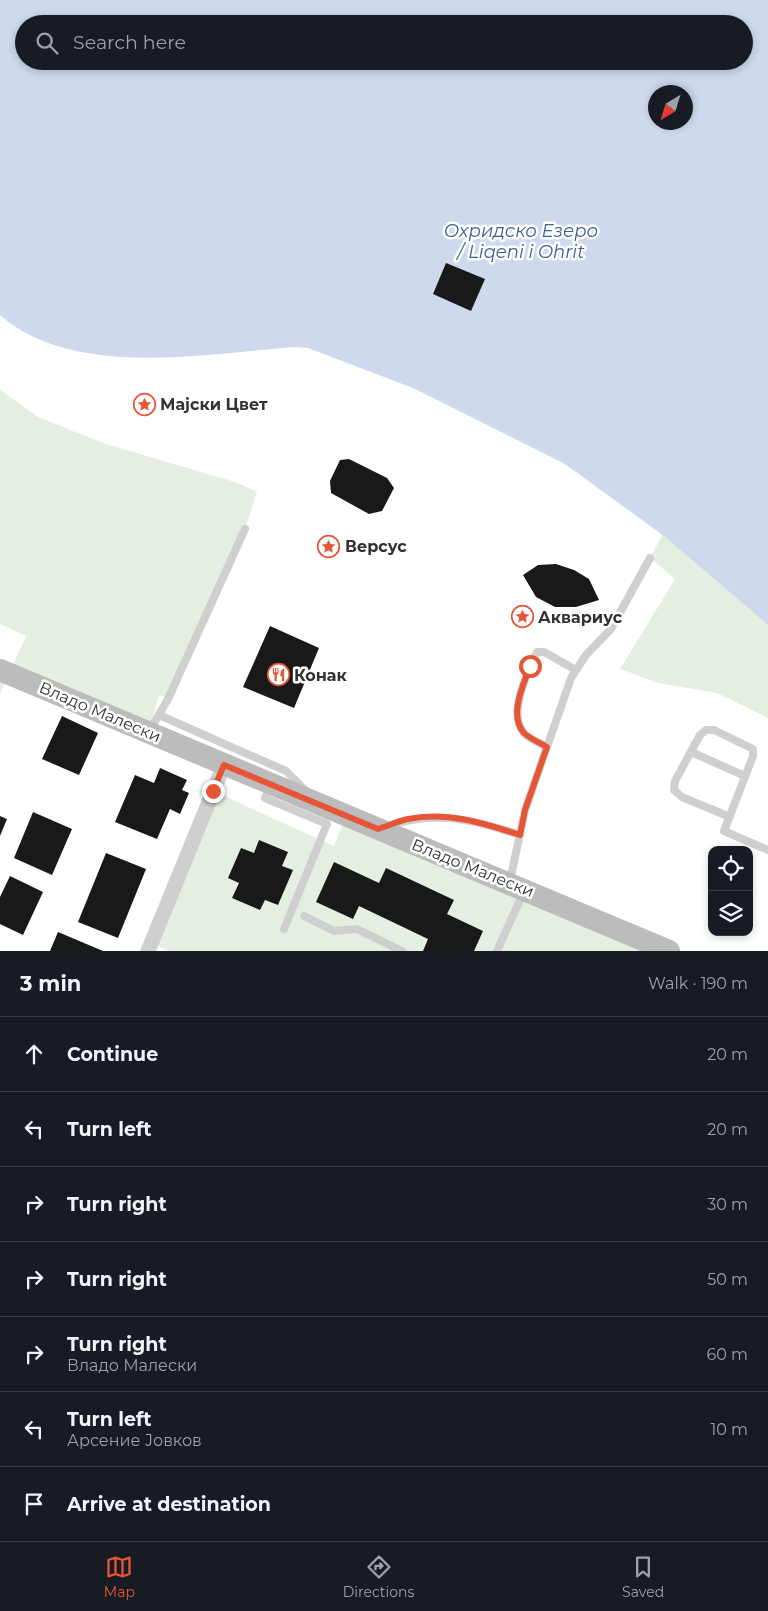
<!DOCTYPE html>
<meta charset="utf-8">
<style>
:root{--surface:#171b24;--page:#20242c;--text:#f1f3f6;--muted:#9ea1a6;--line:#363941;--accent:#e75537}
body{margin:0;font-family:Montserrat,sans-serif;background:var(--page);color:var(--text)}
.controls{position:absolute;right:15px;bottom:15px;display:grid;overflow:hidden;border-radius:10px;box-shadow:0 2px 8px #0003}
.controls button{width:45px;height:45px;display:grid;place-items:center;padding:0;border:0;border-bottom:1px solid var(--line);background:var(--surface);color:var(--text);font:25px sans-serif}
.compass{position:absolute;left:648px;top:85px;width:45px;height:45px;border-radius:50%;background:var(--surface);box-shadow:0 2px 8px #0003;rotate:218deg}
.stop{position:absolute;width:15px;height:15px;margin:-11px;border:4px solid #e75537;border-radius:50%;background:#fff}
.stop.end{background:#e75537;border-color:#fff;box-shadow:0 1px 5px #0008}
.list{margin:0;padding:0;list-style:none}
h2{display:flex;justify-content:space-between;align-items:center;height:65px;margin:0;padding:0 20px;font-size:21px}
h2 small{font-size:16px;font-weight:400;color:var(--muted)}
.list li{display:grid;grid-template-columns:32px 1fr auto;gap:15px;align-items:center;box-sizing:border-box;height:75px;padding:0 20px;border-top:1px solid var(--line)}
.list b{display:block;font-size:19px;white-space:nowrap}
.list p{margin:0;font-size:16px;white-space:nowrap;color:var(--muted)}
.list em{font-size:16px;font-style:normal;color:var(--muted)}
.icon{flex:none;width:28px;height:28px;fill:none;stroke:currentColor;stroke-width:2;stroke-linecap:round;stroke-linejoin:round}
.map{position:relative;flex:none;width:768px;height:951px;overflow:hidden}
.search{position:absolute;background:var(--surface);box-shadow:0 2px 8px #0003;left:15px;right:15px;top:15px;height:55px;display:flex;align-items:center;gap:12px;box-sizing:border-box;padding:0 18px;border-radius:28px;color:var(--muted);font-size:19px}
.sheet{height:590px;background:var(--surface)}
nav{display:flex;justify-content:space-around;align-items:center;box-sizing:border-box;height:70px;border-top:1px solid var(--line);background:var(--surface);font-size:14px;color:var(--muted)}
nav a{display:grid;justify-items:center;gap:2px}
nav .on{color:var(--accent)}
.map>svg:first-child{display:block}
.green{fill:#e5efe1}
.water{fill:#ced9ee;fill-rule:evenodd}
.building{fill:#191919}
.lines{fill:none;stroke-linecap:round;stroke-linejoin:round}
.lane{stroke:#cfcfcf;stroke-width:8}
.street{stroke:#cfcfcf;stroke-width:15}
.secondary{stroke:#bcbcbc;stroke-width:22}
.route{stroke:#e75537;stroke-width:6}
.labels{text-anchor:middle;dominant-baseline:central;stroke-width:5;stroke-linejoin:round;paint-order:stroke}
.poi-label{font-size:16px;font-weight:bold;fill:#323232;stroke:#fff;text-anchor:start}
.street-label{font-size:16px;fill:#323232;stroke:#fff}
.water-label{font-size:18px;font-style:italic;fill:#3e5e97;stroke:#fff}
</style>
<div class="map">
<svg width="768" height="951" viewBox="0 0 768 951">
<rect width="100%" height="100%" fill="#fff"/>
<!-- green -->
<path class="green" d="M768 336V718L717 693 658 683 620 669 675 579 650 558Z
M0 390 38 417 106 444 235 482 257 492 245 529 168 699 159 695 149 732 9 674 0 694V670L9 674 26 636 0 624Z
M213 791 334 846 346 816 669 951H169L151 943Z"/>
<!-- water -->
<path class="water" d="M0 0H768V625L664 536 565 464 413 388 308 348 294 347C206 354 72 379 0 315ZM24 24H744V61H24ZM656 92H686V122H656Z"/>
<!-- building -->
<path class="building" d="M446 263 485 279 471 311 433 294Z
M349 459 387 478 394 488 382 511 369 514 331 493 330 481 340 460Z
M556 564 574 570 589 579 599 600 576 607H555L536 597 523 575 538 565Z
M270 626 319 648 294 708 243 687Z
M62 716 98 733 79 775 42 759Z
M160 768 187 780 182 790 189 793 180 814 170 809 157 839 115 822 135 775 154 783Z
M33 812 72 829 52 875 14 858Z
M0 816 7 819 0 836Z
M259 840 288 852 282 866 293 870 278 905 265 900 260 910 232 898 239 883 228 878 241 848 254 853Z
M106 853 146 869 118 938 78 922Z
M334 862 379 883 386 868 454 900 447 914 483 931 474 951H423L428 939 359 906 353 919 316 902Z
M10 876 43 892 23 935 0 924V897Z
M58 932 103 951H50Z"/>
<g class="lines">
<!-- lane -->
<path class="lane" d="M159 715 286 771 305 790
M150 730 168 699 245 529
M547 747C540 743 529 739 524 733 507 715 528 671 537 652H544L576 670
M691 752 745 776
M271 786 265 798 327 824 284 929
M730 817 682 797 674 790 675 781 700 735 706 730H714L753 749V756L724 831 768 850
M385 827C433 810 473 819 520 835
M510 881 525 810 571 678 586 655 611 629 650 558
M304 916 334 931 357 929 402 951
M497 951 524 891"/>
<!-- street -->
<path class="street" d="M148 951 224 765"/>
<!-- secondary -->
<path class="secondary" d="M0 670 669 951"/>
</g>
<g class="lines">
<!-- route -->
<path class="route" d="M213 791 224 765 378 829C388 826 398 821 408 819 446 811 484 823 520 835L525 810 547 747C540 743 529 738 524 733 508 715 524 684 530 666"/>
</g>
<!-- icons -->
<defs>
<symbol id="sight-ring" viewBox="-11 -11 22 22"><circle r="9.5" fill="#fff" stroke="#e75537" stroke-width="1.5"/><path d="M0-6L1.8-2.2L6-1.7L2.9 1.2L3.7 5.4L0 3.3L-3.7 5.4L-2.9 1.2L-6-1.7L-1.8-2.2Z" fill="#e75537"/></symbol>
<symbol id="restaurant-ring" viewBox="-11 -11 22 22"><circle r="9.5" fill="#fff" stroke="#e75537" stroke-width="1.5"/><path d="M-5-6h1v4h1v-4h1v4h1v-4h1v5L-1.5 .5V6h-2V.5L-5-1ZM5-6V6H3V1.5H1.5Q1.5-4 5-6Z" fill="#e75537"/></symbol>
</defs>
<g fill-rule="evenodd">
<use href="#sight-ring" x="132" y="392" width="25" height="25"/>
<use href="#sight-ring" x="316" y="534" width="25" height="25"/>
<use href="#sight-ring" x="510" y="604" width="25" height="25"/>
<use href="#restaurant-ring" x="266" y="662" width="25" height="25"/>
</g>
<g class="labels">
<!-- poi labels -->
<g class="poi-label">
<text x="160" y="404">Мајски Цвет</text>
<text x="345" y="546">Версус</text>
<text x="538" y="617">Аквариус</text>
<text x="294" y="675">Конак</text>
</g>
<!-- street labels -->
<g class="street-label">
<text transform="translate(100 712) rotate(23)">Владо Малески</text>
<text transform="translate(473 868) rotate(22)">Владо Малески</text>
</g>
<!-- water labels -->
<g class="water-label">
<text x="521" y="231">Охридско Езеро<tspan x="521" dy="21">/ Liqeni i Ohrit</tspan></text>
</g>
</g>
</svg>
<div class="controls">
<button><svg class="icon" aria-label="locate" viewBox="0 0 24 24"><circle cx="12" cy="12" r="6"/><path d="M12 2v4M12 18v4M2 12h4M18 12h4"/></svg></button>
<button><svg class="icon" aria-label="layers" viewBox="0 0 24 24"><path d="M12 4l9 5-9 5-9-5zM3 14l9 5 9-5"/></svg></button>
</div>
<svg class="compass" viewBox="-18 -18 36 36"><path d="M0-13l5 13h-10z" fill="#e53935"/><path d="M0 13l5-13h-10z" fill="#9ea1a6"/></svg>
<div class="stop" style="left:530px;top:666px"></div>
<div class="stop end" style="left:213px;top:791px"></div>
<div class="search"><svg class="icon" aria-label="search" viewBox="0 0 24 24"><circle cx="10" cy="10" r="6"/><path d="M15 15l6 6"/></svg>Search here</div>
</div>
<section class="sheet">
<h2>3 min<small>Walk · 190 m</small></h2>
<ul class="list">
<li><svg class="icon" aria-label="ahead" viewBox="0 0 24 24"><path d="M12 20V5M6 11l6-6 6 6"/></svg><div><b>Continue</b></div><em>20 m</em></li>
<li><svg class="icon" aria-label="left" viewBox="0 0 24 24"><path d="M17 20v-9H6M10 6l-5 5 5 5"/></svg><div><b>Turn left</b></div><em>20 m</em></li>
<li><svg class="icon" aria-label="right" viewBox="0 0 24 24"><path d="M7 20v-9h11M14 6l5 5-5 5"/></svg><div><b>Turn right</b></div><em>30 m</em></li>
<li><svg class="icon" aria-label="right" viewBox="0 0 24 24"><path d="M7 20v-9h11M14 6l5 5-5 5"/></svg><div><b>Turn right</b></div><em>50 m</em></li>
<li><svg class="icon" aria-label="right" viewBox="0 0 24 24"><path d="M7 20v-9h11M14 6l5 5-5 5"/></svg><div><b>Turn right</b><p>Владо Малески</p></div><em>60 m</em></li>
<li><svg class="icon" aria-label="left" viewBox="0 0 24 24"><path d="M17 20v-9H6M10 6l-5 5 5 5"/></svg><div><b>Turn left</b><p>Арсение Јовков</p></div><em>10 m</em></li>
<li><svg class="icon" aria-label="arrive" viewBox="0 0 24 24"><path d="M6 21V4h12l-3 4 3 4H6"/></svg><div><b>Arrive at destination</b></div></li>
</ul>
</section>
<nav>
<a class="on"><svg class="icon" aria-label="map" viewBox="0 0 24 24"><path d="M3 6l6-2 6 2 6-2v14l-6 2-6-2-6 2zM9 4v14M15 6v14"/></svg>Map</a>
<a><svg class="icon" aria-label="directions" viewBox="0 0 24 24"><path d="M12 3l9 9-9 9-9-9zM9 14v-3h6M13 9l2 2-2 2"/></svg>Directions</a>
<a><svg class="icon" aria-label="saved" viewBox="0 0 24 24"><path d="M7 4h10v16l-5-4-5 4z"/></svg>Saved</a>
</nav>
